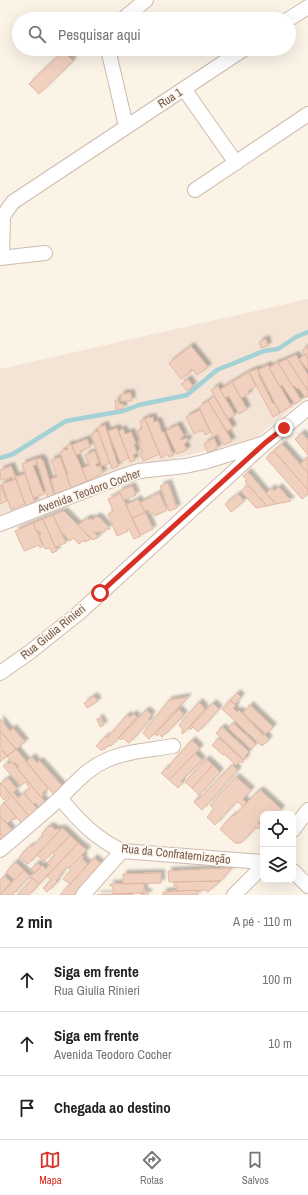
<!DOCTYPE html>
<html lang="pt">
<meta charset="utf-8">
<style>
:root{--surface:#fff;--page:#f6f6f6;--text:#222;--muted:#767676;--line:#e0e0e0;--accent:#d93025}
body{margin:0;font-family:"Archivo Narrow",sans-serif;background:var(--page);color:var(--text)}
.controls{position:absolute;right:12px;bottom:12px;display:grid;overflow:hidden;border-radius:8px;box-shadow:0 4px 16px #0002}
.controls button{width:36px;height:36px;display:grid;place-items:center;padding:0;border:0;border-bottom:1px solid var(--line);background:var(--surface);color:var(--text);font:20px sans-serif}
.stop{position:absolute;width:12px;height:12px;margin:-9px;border:3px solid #d93025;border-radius:50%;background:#fff}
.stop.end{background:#d93025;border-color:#fff;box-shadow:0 1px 4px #0008}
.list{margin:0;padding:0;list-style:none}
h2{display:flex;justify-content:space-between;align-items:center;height:52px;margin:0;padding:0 16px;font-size:17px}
h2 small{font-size:13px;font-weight:400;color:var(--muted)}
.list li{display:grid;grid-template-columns:26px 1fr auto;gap:12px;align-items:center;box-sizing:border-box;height:64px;padding:0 16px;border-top:1px solid var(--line)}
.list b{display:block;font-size:15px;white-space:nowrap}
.list p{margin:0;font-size:13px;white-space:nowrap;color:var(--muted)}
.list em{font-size:13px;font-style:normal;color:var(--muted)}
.icon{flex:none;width:22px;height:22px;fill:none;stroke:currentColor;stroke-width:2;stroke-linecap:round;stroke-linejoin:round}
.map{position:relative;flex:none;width:308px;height:895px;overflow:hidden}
.search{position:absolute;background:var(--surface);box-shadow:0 4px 16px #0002;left:12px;right:12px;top:12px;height:44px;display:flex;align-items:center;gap:10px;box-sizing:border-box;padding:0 14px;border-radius:22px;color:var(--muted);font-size:15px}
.sheet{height:244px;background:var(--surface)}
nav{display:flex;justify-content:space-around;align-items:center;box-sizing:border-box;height:56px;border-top:1px solid var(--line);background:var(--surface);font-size:11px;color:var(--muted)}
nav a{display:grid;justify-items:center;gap:2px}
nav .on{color:var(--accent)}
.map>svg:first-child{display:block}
.residential{fill:#f3e4d6}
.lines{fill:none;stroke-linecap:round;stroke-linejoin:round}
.stream{stroke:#a3d1d6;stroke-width:4.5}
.building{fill:#f0d1c0;stroke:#e2b7a1;filter:url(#shadow)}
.minor-casing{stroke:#cdbaae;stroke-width:16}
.minor{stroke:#fff;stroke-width:14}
.route{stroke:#d93025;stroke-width:5}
.labels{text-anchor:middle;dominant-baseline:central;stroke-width:3.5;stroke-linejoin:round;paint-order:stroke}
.street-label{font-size:12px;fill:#75594c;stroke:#fef7ee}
</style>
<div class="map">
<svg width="308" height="895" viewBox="0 0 308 895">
<defs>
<filter id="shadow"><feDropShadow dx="3.5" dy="-3.5" stdDeviation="1" flood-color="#0004"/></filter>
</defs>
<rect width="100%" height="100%" fill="#fcf3e7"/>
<!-- residential -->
<path class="residential" d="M308 299V395L253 440 108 474 0 516V369Z"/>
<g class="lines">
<!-- stream -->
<path class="stream" d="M0 458 13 454 66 421 123 411 139 405 187 395 217 370 264 351 278 349 296 337 308 332"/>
</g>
<!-- building -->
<path class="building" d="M63 51 73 61 39 94 29 84Z
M266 339 268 346 261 348 259 342Z
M191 346 208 367 197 375 192 369 189 371 190 372 181 379 169 363Z
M308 347V359L302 350Z
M305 354 308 359V370L299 359Z
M296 355 308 375V391L287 359Z
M287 359 308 391V396L306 398 299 388 297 389 295 386 293 387 278 363Z
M278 362 301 400 295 404 282 385 280 387 269 368Z
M268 365 291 406 280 413 258 370Z
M257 369 260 373 258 374 273 404 275 403 280 413 273 417 249 372Z
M249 372 256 386 248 391 249 394 241 398 232 382Z
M188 379 193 386 187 391 181 384Z
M232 382 247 409 239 414 229 396 225 398 220 390Z
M218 386 235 415 228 419 211 390Z
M131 393 132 401H121V394Z
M214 396 233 428 227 431 208 401Z
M115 400H118L119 404H123V409H116Z
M208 401 232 441 224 445 218 434 213 437 199 407Z
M200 410 210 432 205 435 204 431 202 432 201 430 194 434 186 417Z
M150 417V418L153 417 154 422 158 421 162 432H164L173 455 169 457 168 454 161 458 145 419Z
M145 419 160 454 143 461 140 453 143 452 139 444 141 443 137 431 142 429 140 421Z
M105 425 118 466 112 469 97 428Z
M178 425 184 436 180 439 181 440 187 438 188 441 184 444 187 450 177 454 166 431Z
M117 428 129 458 120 462 108 431Z
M123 429 125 434 131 432 136 444 134 445 137 453 133 455 135 460 130 462 119 431Z
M98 431 110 463 102 466 91 434Z
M302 433 308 440V455L295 439Z
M214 438 218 448 208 453 204 444Z
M87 439 90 447 80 451 81 453 76 455 72 445Z
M71 444 87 481 71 488 66 474H68L60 452 68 449 66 446Z
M282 444 308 473V490L274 451Z
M95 451 99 463 96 464 97 467 100 465 103 473 87 481 82 469 89 465 85 455Z
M274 451 308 490V494L302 499 266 458Z
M60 457 71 488 55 494 51 479 57 477 51 460Z
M308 457V473L300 464Z
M41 458 42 461 43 460 54 495 48 498 36 459Z
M36 459 37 464 33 466 44 494 33 498 22 464Z
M11 466 16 479 13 480 12 477 1 480 0 470Z
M248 472 266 493 276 504 267 506 248 485 245 481 247 480 243 476Z
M25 474 35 502 26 506 15 477Z
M16 479 25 504 11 510 2 484Z
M168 483 177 508 169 511 160 486Z
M1 485 7 501 0 504V486Z
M248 485 267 506 256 508 241 491Z
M132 486 136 495 124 500 119 491Z
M279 487 291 501 276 504 266 493 272 488 274 491Z
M120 493 141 536 134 539 129 529 127 530 128 531 117 536 108 514 113 511 108 499Z
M159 493 167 510 155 516 153 513 150 514 148 510 144 511 140 503Z
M238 494 244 501 231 512 225 504Z
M138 499 145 512 132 518 126 505Z
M64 511 78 525 91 539 85 542 84 540 79 544 73 538 70 541 63 533 62 534 53 515Z
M145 512 153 529 140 535 132 519Z
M53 515 66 543 55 547 43 519Z
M96 516 98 518 99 517 110 529H105V532H93L99 537 93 540 78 525 88 518 89 520 91 518 93 520Z
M43 519 57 551 52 553 50 548 45 549 39 535 41 534 39 531H36L33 523Z
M33 523 43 546 40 548 39 545 24 551 15 531Z
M237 693 241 697 235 704 231 700Z
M94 696 98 701 87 708 84 703Z
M188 697 149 739 143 733 169 700Z
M230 700 236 706 233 708 237 712 239 710 263 735 264 734 269 739 262 746 222 709Z
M199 702 204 707 203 708 205 709 183 734 181 732 183 730 179 725Z
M213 703 219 709 198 732 193 727 191 729 189 728Z
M250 705 273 727 266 734 243 713Z
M179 709 184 715 162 737 159 734 157 736 155 734Z
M146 710 152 715 148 719 150 720 129 743 123 738 121 740 119 738Z
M133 714 137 717 111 746 109 745 105 749 101 750 96 746 106 736 107 738 127 715 130 717Z
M100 718 104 725 100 727 97 719Z
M0 719 10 731 13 728 25 742 16 749 0 731Z
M233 723 256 744 251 749 228 728Z
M222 727 249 752 245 756 246 758 244 760 216 733Z
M0 731 16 749 7 756 0 748Z
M219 738 244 761 242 763 240 761 236 765 224 754 223 755 212 745Z
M192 740 200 748 169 780 161 773 166 768 168 769 171 765 170 764Z
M16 749 48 788 42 793 44 795 41 797 17 768 19 767 14 762 12 763 7 756Z
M2 750 7 756 0 762V752Z
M195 753 202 760 181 781 182 783 178 788 169 780Z
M32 757 37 763 40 761 64 788 55 796 26 762Z
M206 759 213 765 192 788 185 782Z
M8 762 9 764 12 762 46 803 40 808 36 803 33 804 24 793 30 788 25 782 21 786 3 766Z
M213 765 220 772 199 795 192 788Z
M232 765 238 770 202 810 194 802 197 798 199 799Z
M236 777 251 790 243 799 247 803 243 807 237 801 215 825 207 817 214 809 210 805Z
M8 778 17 789 13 792 18 798 24 793 38 810 29 816 1 783Z
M1 783 29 816 21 823 4 803 10 798 8 796 4 800 0 795V784Z
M260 790 281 809 277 814H263V823L260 820 258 823 261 826 258 829 256 827 241 843H235L220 829 233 815 234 816 257 792H258Z
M4 803 17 818 14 820 13 818 7 824 0 816V807Z
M0 816 12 830 4 837 0 833Z
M49 826 50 827 51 826 56 830 58 828 60 830 28 864 19 857 30 846 32 847 43 835 42 833Z
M62 828 70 835 53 853 52 852 44 861 37 855Z
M0 833 4 837 0 841Z
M70 835 78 843 39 884 31 877 42 865 46 869 49 865 47 863 55 855 53 853Z
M78 843 87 850 69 868 67 867 60 875H61L56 881 57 882 47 892 43 888 51 880 47 876Z
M82 855 84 857 82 859 88 864 70 884 63 879 71 870 69 868Z
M94 858 104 866 76 895H60Z
M15 862 24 870 14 880 6 872Z
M37 863 41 866 35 873 31 869Z
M230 868V870L220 881 169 882 168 871Z
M24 870 31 877 29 879 28 878 13 894 14 895H0Z
M161 873V883L123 884V874Z
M4 876 11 882 0 895V880Z
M33 878 39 884 29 895H17Z
M220 881 208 892 205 890 177 891V886H174V882Z
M144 883V893L113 894V886H110V884Z
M197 890 198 895H163V892Z
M148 892V895H141V893Z
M133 893V895H97Z"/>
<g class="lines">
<defs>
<path id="minor" d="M123 19 146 0
M289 19 308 7
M108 49 126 126
M184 89 236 163
M195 190 308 114
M0 258 45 253
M2 258 3 216 13 202 244 49
M0 524 120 477 139 471 185 466 204 462 265 443 308 408
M0 673 30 652 80 612 265 443
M60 798C79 821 95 838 122 851L263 862
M293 830 308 810
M0 850C20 833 41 816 60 798 76 783 86 769 107 760 127 751 151 750 173 746
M293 871 308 886
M83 895 122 851
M234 895 263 866"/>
</defs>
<!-- minor casing -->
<use href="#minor" class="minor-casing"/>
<!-- minor -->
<use href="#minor" class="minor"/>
</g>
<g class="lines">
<!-- route -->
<path class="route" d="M100 593 265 443 284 428"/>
</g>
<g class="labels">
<!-- street labels -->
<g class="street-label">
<text transform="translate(170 98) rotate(-33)">Rua 1</text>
<text transform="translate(89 491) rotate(-20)">Avenida Teodoro Cocher</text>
<text transform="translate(53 632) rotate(-39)">Rua Giulia Rinieri</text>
<text transform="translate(176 854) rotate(6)">Rua da Confraternização</text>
</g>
</g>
</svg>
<div class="controls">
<button><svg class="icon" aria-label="locate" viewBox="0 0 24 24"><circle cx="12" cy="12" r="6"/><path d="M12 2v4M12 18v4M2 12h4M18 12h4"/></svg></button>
<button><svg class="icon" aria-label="layers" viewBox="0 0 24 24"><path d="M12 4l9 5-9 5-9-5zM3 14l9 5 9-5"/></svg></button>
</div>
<div class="stop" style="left:100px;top:593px"></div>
<div class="stop end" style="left:284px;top:428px"></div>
<div class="search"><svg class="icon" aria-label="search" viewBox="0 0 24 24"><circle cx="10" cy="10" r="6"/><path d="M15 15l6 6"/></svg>Pesquisar aqui</div>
</div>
<section class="sheet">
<h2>2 min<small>A pé · 110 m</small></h2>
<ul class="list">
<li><svg class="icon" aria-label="ahead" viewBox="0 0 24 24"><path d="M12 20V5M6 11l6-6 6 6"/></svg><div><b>Siga em frente</b><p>Rua Giulia Rinieri</p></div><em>100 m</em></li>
<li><svg class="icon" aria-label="ahead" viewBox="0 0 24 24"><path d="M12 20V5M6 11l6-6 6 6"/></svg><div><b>Siga em frente</b><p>Avenida Teodoro Cocher</p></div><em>10 m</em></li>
<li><svg class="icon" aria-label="arrive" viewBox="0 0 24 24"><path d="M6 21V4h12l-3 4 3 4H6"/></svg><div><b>Chegada ao destino</b></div></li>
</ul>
</section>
<nav>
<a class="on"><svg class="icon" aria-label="map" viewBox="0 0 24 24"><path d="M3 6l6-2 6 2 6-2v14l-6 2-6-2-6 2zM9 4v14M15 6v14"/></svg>Mapa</a>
<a><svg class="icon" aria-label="directions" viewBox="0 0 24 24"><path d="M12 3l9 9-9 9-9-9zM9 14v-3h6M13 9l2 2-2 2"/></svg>Rotas</a>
<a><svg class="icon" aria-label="saved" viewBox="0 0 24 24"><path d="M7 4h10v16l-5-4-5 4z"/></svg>Salvos</a>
</nav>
